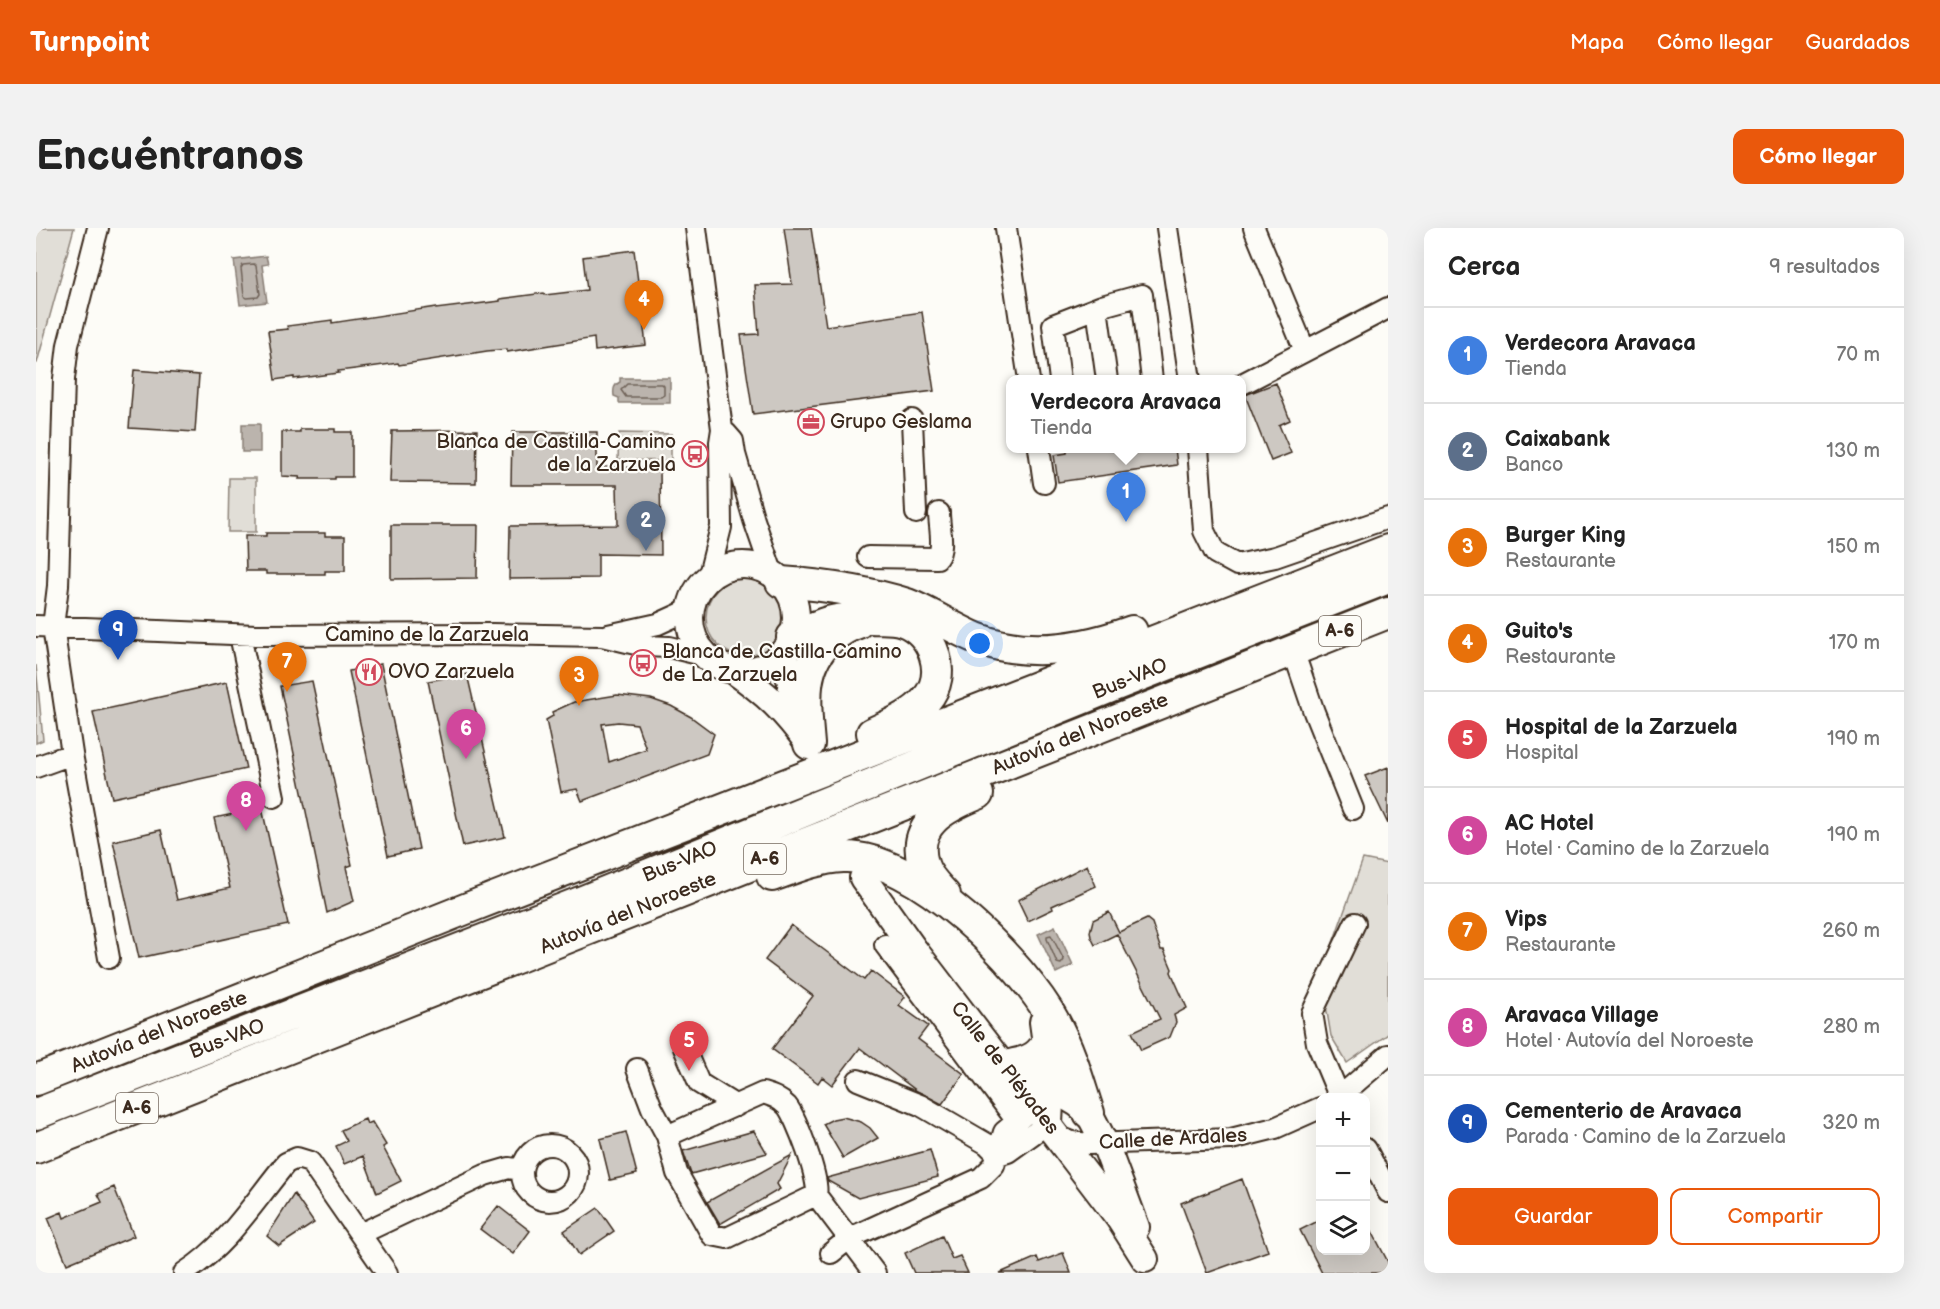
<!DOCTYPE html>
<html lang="es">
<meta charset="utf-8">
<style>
:root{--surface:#fff;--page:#f2f2f2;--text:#222;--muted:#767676;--line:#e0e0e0;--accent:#ea580c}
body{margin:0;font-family:"Balsamiq Sans",sans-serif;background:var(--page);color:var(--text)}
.controls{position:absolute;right:18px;bottom:18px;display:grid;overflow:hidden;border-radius:12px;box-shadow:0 6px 24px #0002}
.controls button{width:54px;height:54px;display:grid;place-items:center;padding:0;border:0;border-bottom:2px solid var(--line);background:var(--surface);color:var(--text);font:30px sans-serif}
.you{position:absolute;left:944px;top:416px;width:21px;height:21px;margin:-15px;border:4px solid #fff;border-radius:50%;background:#1a73e8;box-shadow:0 0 0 9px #1a73e833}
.badge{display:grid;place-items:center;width:39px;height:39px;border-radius:50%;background:var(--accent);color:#fff;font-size:20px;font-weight:700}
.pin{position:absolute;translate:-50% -50px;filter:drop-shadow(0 2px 3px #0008)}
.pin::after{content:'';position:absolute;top:32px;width:21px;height:18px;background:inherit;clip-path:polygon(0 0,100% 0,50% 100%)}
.popup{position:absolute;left:970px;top:147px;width:240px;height:78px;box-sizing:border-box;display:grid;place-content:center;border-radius:12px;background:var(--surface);filter:drop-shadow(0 2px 4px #0005);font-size:20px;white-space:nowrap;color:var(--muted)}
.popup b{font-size:22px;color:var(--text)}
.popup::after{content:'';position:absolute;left:50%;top:100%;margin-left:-12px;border:12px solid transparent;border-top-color:var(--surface)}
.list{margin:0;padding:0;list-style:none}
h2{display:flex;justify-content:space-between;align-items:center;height:78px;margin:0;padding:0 24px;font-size:26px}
h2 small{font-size:20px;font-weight:400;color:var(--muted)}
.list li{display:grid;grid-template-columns:39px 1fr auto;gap:18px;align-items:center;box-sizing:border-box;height:96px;padding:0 24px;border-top:2px solid var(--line)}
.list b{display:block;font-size:22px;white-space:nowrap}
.list p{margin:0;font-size:20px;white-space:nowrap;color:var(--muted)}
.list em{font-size:20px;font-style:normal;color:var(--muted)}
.actions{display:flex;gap:12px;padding:18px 24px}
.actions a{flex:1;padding:14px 0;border:2px solid var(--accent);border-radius:12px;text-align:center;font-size:21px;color:var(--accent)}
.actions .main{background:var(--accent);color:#fff}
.icon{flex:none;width:33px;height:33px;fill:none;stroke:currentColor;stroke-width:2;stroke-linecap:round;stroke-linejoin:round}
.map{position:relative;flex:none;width:1352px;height:1045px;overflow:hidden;border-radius:12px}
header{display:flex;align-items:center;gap:36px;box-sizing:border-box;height:84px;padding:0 30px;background:var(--accent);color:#fff}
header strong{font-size:28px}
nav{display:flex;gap:33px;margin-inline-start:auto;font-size:21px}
.intro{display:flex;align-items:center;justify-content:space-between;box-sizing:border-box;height:144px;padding:0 36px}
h1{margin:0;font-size:42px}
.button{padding:15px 27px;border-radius:12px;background:var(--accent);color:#fff;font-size:21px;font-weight:700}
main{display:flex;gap:36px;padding:0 36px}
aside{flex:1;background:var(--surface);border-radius:12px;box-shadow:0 6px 24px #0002}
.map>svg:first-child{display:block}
.green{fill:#e1ded7;stroke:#8e847a;stroke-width:1.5}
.water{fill:#bbb4ad;stroke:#887d74;stroke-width:1.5}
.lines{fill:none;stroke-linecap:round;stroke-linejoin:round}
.shore{stroke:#6e6157;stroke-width:1.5}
.building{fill:#cdc8c2;stroke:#3b2a1e;stroke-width:1.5;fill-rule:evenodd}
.minor-casing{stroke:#3b2a1e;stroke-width:24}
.major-casing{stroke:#3b2a1e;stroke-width:30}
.highway-casing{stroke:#3b2a1e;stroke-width:34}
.minor{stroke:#fdfcf7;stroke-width:20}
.major{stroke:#fdfcf7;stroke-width:26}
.highway{stroke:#fdfcf7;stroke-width:30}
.labels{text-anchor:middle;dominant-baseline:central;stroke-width:4.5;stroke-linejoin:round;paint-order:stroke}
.shield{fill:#fdfcf7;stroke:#75695f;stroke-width:1.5}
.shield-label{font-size:18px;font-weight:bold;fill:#3b2a1e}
.poi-label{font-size:20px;fill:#3b2a1e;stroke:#fdfcf7;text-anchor:start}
.street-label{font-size:20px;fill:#3b2a1e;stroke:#fdfcf7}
</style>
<header>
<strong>Turnpoint</strong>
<nav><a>Mapa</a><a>Cómo llegar</a><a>Guardados</a></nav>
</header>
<div class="intro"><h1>Encuéntranos</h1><a class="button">Cómo llegar</a></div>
<main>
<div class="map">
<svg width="1352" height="1045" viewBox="0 0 1352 1045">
<rect width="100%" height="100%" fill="#fdfcf7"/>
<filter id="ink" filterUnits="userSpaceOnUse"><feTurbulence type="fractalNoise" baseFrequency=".0167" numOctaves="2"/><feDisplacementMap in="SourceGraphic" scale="12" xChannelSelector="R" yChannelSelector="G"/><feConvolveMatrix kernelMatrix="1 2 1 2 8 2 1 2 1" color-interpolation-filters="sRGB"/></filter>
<g filter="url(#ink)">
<!-- green -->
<path class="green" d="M0 0H38L1 135H0Z
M583 205 635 206V233L582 232Z
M193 250H220V304H192Z
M670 389a39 39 0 1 1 78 0a39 39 0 1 1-78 0Z
M0 437 7 512 0 515Z
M1327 631 1352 636V806L1311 835 1295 808 1285 748Z"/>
<!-- water -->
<path class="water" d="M230 28 232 36 226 37 231 74 204 77 198 32Z
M584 150H634V175H583V170L578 168C577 161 578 157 584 154Z
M206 196H224V224H206Z
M1019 698 1037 737 1020 745 1002 706Z"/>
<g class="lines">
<!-- shore -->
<path class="shore" d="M218 36 220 38 224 66 222 69 211 70 208 68 205 40 207 37Z
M591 156H626L628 158V167L625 169H590L585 162Z
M1015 707 1028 732 1025 736 1021 735 1011 711V708Z"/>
</g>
<!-- building -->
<path class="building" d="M748 0H775L790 98 886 84 898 163 717 186 705 107 723 106 719 57 756 56Z
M598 22 610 117 559 123 558 110 471 124V121L451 123 363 137 362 135 319 141 302 143 303 145 258 151V149L239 152 232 103 252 101 251 98 296 92V95L400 79V81L464 73V71L508 65 509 67 551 62 547 29Z
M98 142 163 147 159 204 93 200Z
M1240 155 1254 192 1243 197 1255 225 1235 233 1209 167Z
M264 201H299V204H316V249H299V251H263L264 249 246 248V204H264Z
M441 202 440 255 354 254 356 203Z
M476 204H561V239L624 240 625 327 562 326V350L473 351 474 298 582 297 581 257H475Z
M1031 220H1139L1141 237 1022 254 1018 227 1031 225Z
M355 297H442L441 350 355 351Z
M230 305H289V308H309V343H289V346H230V343H210L209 308H230Z
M345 436 383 621 352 628 313 443Z
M431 446 469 609 427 618 392 453Z
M276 453 316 637 310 639 318 673 291 685 244 458Z
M191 454 210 541 76 570 57 484Z
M581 467 615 471 635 478 655 489 678 506 671 526 546 573 541 561 525 564 510 492 517 488 516 484 538 474ZM582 494 601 496 610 521 573 534 566 496Z
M1352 539V596L1329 548Z
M226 580 252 697 103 730 77 613 125 602 141 672 194 660 178 590Z
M1051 637 1060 658 1016 678 1017 681 992 693 982 672Z
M1073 684 1083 704 1111 691 1116 695 1125 722H1128L1136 741 1135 744 1151 780 1138 787 1140 794 1134 809 1105 822 1096 804 1124 791 1081 706 1059 717 1055 709 1054 704 1057 692Z
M755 697 828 752 835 743 869 769 863 777 892 798 882 811 928 846 906 876 881 863 824 820 796 857 786 849 782 855 736 821 777 768 729 732Z
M807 889 825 894 834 900 842 910 807 930 787 896 797 891Z
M329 891 331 896 336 894 350 917 347 919 365 953 341 965 327 928 308 936 300 918 311 913 305 902Z
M718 903 731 925 655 946 647 923Z
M590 904 601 946 574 952 564 911Z
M894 922 902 949 822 970 792 953 791 950Z
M756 927 741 956 744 961 684 996 671 974Z
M1206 951 1232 1023 1171 1045 1145 975Z
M78 959 98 1008 31 1036 12 990 26 984 28 990 66 974 62 966Z
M258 966 278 995 243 1018 231 1008Z
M462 978 494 1003 477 1026 444 1001Z
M562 980 578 1003 543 1027 528 1003Z
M1329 990 1352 1034V1045H1286L1264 1002 1284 992V1023H1329Z
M906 1008 916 1031 924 1028 932 1045H878L869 1025Z
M1027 1025 1035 1045H964L1001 1029 1003 1034Z"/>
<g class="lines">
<defs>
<path id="minor" d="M660 0 686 201 684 214 685 299 672 351
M970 0 993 152
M1131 0 1154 152
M1218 0 1269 123
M1061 80 1071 152
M1024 152 1017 97 1066 78 1106 67 1116 152
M1206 156 1352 80
M876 192 880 285
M690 205 697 213 699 226 718 292 737 347
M1003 220 1008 255
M1162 220 1168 303 1179 325 1201 337 1239 329 1352 290
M832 329 901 330C909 320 903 298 903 285
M0 398 220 407 456 406 566 408 608 418 633 419 671 428
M204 407 238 569
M572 407 622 396 655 381
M1262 437 1278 484 1317 581
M36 526 73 730
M0 539 36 526 17 399 22 358 28 151 32 117 62 0
M849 717 980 892
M648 820 663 855 700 878
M601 841 616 880 631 908
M822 852 884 877 951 916 962 927
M1302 870 1352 827
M1304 870 1281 815 1276 785 1319 695
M1021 908 1036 914 1053 916 1195 911 1239 900 1284 880
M486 945a28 28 0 1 1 56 0a28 28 0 1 1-56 0Z
M1330 921 1352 964
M962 927 972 924 1011 896
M780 967 691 1010 676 1007 641 945 631 908 727 865C737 868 743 870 751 878 760 889 785 954 780 967L839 1045
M324 1006 449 947 473 940 486 942
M795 1025 814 1010 945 950 958 937 968 904 998 879
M148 1045C192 1017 217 975 250 935L261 930 274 934 351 1045"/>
<path id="major" d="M654 390a53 53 0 1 1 106 0a53 53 0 1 1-106 0Z
M748 423 756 460 766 493
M697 442C731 466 748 482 773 516
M827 650 879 723 1083 990 1109 1031
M999 850 1041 875 1053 885 1069 916 1100 999"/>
<path id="highway" d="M745 354C785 357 833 364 871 376 895 385 916 400 940 410 991 430 1046 421 1096 403
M756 409C788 394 799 389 835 390 846 391 856 389 867 393 897 403 913 446 890 472 876 488 855 496 836 505
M773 516C770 479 763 438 794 411 803 404 811 398 822 395
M736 648C758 640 783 630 807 629 878 626 988 736 1019 795 1035 824 1043 855 1053 885
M909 667C901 658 890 648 887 636 875 595 912 578 942 566
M1009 794 1014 830 1011 896
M978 836C995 833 1005 827 1013 811
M0 852 432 680 1352 322
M0 886 547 673 1077 458 1352 350
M0 920 1352 385"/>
</defs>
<!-- minor casing -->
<use href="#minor" class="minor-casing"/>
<!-- major casing -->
<use href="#major" class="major-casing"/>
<!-- highway casing -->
<use href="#highway" class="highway-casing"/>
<!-- minor -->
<use href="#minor" class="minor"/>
<!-- major -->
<use href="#major" class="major"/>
<!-- highway -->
<use href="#highway" class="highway"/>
</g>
</g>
<!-- icons -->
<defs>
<symbol id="office-ring" viewBox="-11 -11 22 22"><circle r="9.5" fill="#fdfcf7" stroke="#d1495b" stroke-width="1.5"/><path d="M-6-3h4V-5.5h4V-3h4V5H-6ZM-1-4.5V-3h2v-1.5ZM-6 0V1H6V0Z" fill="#d1495b"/></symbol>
<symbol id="bus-ring" viewBox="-11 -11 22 22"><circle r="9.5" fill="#fdfcf7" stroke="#d1495b" stroke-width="1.5"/><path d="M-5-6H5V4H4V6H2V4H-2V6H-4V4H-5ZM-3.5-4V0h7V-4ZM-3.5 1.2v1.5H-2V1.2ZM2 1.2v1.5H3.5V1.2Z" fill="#d1495b"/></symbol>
<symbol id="restaurant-ring" viewBox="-11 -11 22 22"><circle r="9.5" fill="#fdfcf7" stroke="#d1495b" stroke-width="1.5"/><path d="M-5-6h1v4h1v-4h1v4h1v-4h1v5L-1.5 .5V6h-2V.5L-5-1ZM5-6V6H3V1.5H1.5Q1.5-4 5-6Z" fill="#d1495b"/></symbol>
</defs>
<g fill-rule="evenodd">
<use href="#office-ring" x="760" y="179" width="30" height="30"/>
<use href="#bus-ring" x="644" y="211" width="30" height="30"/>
<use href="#bus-ring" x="592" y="420" width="30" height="30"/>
<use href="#restaurant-ring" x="318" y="429" width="30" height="30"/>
</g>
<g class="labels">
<!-- shield labels -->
<g class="shield">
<rect x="1283" y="388" width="42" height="30" rx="4.5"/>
<rect x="708" y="616" width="42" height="30" rx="4.5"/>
<rect x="80" y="865" width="42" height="30" rx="4.5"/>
</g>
<g class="shield-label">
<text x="1304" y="403">A-6</text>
<text x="729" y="631">A-6</text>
<text x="101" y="880">A-6</text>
</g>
<!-- poi labels -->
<g class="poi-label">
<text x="794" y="194">Grupo Geslama</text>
<text x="640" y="214" text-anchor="end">Blanca de Castilla-Camino<tspan x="640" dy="23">de la Zarzuela</tspan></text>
<text x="626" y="424">Blanca de Castilla-Camino<tspan x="626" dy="23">de La Zarzuela</tspan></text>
<text x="352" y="444">OVO Zarzuela</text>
</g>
<!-- street labels -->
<g class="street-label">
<text x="391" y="407">Camino de la Zarzuela</text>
<text transform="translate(1094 451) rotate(-22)">Bus-VAO</text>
<text transform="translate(1044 506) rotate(-22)">Autovía del Noroeste</text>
<text transform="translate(644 634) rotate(-22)">Bus-VAO</text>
<text transform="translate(592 685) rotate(-22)">Autovía del Noroeste</text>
<text transform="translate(123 804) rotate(-22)">Autovía del Noroeste</text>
<text transform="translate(191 811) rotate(-21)">Bus-VAO</text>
<text transform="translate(969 840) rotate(52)">Calle de Pléyades</text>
<text transform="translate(1137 911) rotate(-3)">Calle de Ardales</text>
</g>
</g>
</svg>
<div class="controls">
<button>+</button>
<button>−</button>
<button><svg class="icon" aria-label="layers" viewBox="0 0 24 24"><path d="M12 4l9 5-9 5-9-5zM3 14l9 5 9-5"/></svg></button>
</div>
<div class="you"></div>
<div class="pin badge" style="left:1090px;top:294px;background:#3f7fe0">1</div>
<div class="popup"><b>Verdecora Aravaca</b>Tienda</div>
<div class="pin badge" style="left:610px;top:323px;background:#5c6f8a">2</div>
<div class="pin badge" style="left:543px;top:478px;background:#e8710a">3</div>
<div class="pin badge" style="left:608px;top:102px;background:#e8710a">4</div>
<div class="pin badge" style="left:653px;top:843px;background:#e0444e">5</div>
<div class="pin badge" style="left:430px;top:531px;background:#d1479c">6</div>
<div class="pin badge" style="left:251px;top:464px;background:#e8710a">7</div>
<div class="pin badge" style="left:210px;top:603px;background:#d1479c">8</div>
<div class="pin badge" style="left:82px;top:432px;background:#1a4fb4">9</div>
</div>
<aside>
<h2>Cerca<small>9 resultados</small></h2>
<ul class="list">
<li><span class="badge" style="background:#3f7fe0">1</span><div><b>Verdecora Aravaca</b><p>Tienda</p></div><em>70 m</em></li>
<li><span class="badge" style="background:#5c6f8a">2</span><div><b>Caixabank</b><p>Banco</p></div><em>130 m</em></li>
<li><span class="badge" style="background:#e8710a">3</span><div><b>Burger King</b><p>Restaurante</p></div><em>150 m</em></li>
<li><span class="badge" style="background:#e8710a">4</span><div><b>Guito's</b><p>Restaurante</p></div><em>170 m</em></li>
<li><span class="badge" style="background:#e0444e">5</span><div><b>Hospital de la Zarzuela</b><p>Hospital</p></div><em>190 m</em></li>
<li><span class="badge" style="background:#d1479c">6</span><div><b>AC Hotel</b><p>Hotel · Camino de la Zarzuela</p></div><em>190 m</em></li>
<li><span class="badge" style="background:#e8710a">7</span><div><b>Vips</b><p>Restaurante</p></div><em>260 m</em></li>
<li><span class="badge" style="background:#d1479c">8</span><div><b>Aravaca Village</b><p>Hotel · Autovía del Noroeste</p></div><em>280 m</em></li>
<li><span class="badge" style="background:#1a4fb4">9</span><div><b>Cementerio de Aravaca</b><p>Parada · Camino de la Zarzuela</p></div><em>320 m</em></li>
</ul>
<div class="actions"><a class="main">Guardar</a><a>Compartir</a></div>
</aside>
</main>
